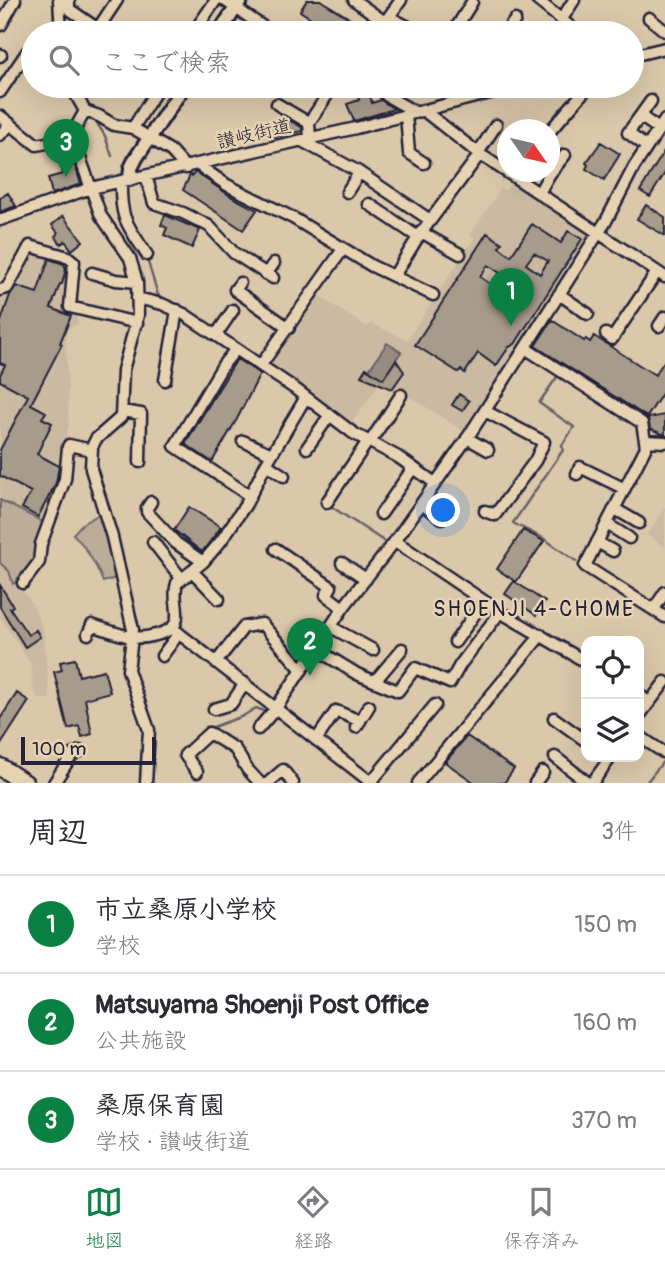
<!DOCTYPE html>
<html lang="ja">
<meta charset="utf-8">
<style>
:root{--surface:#fff;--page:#f2f2f3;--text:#2b2b33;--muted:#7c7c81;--line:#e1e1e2;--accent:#0b8043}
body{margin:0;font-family:Pangolin,"Klee One",sans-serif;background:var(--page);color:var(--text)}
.controls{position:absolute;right:21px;bottom:21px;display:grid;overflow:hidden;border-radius:14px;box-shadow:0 7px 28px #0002}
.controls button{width:63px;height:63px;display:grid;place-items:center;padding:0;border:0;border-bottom:2px solid var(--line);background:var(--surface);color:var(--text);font:35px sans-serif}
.compass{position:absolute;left:497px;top:119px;width:63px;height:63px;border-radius:50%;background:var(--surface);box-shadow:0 7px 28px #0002;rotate:124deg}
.scale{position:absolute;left:21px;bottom:18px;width:135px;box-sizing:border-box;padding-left:7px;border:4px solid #22223b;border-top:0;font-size:19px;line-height:24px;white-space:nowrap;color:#22223b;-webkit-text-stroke:5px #e7d3b2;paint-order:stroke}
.you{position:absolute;left:444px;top:511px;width:24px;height:24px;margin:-18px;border:5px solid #fff;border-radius:50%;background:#1a73e8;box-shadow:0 0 0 10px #1a73e833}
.badge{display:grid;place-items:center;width:46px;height:46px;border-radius:50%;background:var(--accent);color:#fff;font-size:23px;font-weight:700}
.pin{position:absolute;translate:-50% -58px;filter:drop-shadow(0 2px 4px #0008)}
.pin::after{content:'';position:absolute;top:37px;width:24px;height:21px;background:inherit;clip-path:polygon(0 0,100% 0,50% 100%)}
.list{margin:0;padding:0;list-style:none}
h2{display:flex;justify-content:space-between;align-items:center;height:91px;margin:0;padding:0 28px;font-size:30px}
h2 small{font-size:23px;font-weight:400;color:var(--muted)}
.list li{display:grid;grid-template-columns:46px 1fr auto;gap:21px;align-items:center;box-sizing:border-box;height:98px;padding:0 28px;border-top:2px solid var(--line)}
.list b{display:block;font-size:26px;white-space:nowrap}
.list p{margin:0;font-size:23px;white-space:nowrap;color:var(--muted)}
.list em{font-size:23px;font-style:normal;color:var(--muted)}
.icon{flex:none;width:38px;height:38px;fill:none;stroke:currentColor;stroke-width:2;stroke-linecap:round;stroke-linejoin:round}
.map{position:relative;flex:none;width:665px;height:783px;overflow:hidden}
.search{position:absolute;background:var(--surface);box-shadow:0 7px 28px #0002;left:21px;right:21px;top:21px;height:77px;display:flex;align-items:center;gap:18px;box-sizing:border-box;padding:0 24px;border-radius:38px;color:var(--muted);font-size:26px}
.sheet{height:385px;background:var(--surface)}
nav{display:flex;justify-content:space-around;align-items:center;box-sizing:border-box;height:98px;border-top:2px solid var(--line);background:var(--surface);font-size:19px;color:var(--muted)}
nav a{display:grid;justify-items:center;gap:4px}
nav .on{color:var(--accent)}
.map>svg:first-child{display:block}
.built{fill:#cbbaa1}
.green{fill:#bcad98;stroke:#6f686a;stroke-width:2}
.water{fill:#978b82;stroke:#686166;stroke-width:2}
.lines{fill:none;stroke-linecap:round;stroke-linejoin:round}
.stream{stroke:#686166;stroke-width:2.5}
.building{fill:#a79b8b;stroke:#22223b;stroke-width:2;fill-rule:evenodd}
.minor-casing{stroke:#22223b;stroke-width:15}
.tertiary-casing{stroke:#22223b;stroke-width:18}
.primary-casing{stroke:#22223b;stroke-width:21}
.minor{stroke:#e7d3b2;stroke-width:10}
.tertiary{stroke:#e7d3b2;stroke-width:12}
.primary{stroke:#e7d3b2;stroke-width:16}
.labels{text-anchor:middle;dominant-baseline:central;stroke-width:5;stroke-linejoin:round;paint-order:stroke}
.street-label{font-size:19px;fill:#22223b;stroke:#e7d3b2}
.neighbourhood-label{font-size:21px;letter-spacing:2px;fill:#22223b;stroke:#e7d3b2}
</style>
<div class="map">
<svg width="665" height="783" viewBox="0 0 665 783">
<rect width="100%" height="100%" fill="#dbc8ab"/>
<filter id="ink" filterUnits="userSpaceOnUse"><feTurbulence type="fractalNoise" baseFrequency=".0143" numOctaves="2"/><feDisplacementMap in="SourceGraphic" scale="14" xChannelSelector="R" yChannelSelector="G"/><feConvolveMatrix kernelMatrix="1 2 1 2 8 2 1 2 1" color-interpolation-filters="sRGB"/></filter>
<g filter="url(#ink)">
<!-- built -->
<path class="built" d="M511 182 588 233V239L463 431 407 395 379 384 350 425 270 362 319 296 367 327 371 323 407 340 474 238 470 235 501 188 505 191Z
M31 248 70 262 78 324 68 329 66 336 69 425 63 445 62 478 20 580 17 582 32 603 43 630 50 699H39L33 689 31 665 0 617V292Z
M665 507V547L647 535Z"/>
<!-- green -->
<path class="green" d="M0 500 45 523C39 545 35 572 13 584L9 571 0 563Z
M101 513 119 577 103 582C98 568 84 544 73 534L82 524Z"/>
<!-- water -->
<path class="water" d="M387 343 401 352 383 379 369 370Z"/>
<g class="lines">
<!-- stream -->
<path class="stream" d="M94 118 105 136 112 156
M147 259 158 295 174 304
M559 374 539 403 574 427 562 445 563 450 513 523 543 538 576 561
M329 505 388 544
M218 735 213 727 243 716 256 708 269 713
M646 783 665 759"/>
</g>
<!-- building -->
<path class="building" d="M307 0H320L370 31V33H334L300 11Z
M369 93 372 103 381 100 394 109 354 121 347 104 359 100 358 96Z
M289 120 302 127V131L275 137 272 123Z
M601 142 620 154 604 180 586 169 588 165 586 163Z
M665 150V173L650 197 640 191Z
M73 159 81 184 52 194 48 178 63 174 60 163Z
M195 172 232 197 257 210 243 230 183 190 190 175 192 176Z
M8 193 16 206 0 212V198Z
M646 205 665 217V236L637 219Z
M165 215 200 230 192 248 164 235 167 228 161 225Z
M63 216 83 241 72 250 65 241 61 244 55 236 58 233 52 225Z
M532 224 561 243 568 231 582 239 515 344 509 347 496 366 478 353 465 373 461 370 458 372 415 345 487 233 502 243 499 247 511 256ZM534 253 548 261 540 274 526 264ZM488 265 500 273 492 285 480 277Z
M49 259 64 264 66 269 62 284H60L51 308 71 316 60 343 62 344 31 404 46 412 42 418 52 423 37 454 59 466 56 483 38 517 22 508 31 492 0 476V450L28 396 0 381V375L5 365 0 363V324L10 295 16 286 37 293Z
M552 320 584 341 586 339 590 342 594 336 655 375 665 360V389L647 417 535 346Z
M237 359 260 374 237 419 212 462 185 444Z
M396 360 404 372 392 389 361 376 366 368 383 379Z
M459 394 469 401 462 411 452 405Z
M665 415V435L650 429 648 418Z
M189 507 221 527 202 552 174 530Z
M523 530 544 541 516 582 497 569Z
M514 581 545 602 536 615 505 594Z
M0 585 13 606 10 608 28 635 36 630 40 637 25 647 0 607Z
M75 659 79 676 104 670 110 692 85 699 92 734 82 737 79 726 68 729 54 672 62 670 60 662Z
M17 693 29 701 0 746V719Z
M467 736 514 769 504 783H475L445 762Z"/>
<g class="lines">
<defs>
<path id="minor" d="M59 0 61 33
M69 0V9L98 29
M224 0 272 33
M354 0 385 22
M537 0 578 33
M389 17 420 33
M649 18 665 31
M562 19 574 0
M1 25 15 0
M95 33 117 0
M193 33 216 0
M377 33 401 0
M453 33 472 2
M505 33 515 20
M0 56 1 55
M632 56 665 48
M378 86 387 96 415 112
M308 88 309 86
M0 92 27 52
M277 104 309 123
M423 110 478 153 665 277
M85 111 99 116 114 125 133 128 171 151 186 168
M406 114 409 153 424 163
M0 116 37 145 70 138 79 155 101 216 130 258 137 282 138 315 123 370 121 417 96 439 92 447 91 469 112 537 133 630 128 670 149 730 146 783
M640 116 659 129
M133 128 159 86
M550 131 589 86
M0 135 11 124
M70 138 85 111 71 86
M310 139 309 123 333 86
M302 141 357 171 430 220
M647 147 628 133 651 101
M478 153 496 125
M198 165 227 185 293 218 372 266 433 295
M146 176 154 203 183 213 209 226 234 253 273 278
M121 181C120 220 127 224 147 255
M520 181 527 172
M347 192 359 173
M539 193 549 175 565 155
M369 204 418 237
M0 220 91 188 356 128 517 86
M421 232 460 254
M92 273 116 280 137 282
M266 274 274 263
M394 276 418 237 480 154
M240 283 235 290 289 328
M0 290 7 288 30 246 68 257 74 262 70 307 137 323
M559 294 588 314
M137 298 162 304 184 314 294 388 353 433 398 457 435 483
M659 326 665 317
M606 334 612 339 657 272
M216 335 233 310
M525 348 642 423 646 447 585 566 665 617
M236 349 223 365 175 446 250 496
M261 365 343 249
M165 380 177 310
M122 411 141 414 140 462
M485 411 544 442 535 461 495 515 485 511
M467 438 488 450
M243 441 272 454
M646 441 665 442
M370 442 401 395
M307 448 329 416
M266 464 284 476
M577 474 580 467 623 488
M151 502 147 508V512L176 543 203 562
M327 502 368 441
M421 504 442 518
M615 509 639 523
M381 514 413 468
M607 524 629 538
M395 541 500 612 586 662
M153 542 181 578
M597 542 613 551
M276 549 331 587 326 595 343 608
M342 563 366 579
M192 571 219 599
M23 583 39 562 41 544 65 479 68 447 69 445 92 450
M654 609 665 592
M331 627 373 650
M172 628 372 783
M88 634 92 625C104 629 117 634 130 637 142 639 171 635 176 622 180 610 172 596 177 583L203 562 221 541 246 504 266 464 306 397
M455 642 484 601
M316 649 357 674 398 691 415 668 450 683 460 665 500 612
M162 656 179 633
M217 661 244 627 262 624 302 670
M375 681 402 649
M639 695 649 702
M214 709 231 704 245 683
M639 716 665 682
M554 718 586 741
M356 727 369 706
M258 729 276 708 343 608 395 541 468 437 606 221 634 167 665 120
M639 736 663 752
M316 740 336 711 360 721
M555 757 588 783
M197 772 185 755 209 733 235 749 247 769 260 783
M371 782 435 705
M54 783 72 755 80 751
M268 783 283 770 293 783
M418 783 541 635
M535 783 543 772
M592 783 611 757"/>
<path id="tertiary" d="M219 33 241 0
M130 179 131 168 136 158 184 86"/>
<path id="primary" d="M0 767 25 783"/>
</defs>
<!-- minor casing -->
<use href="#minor" class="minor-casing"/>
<!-- tertiary casing -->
<use href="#tertiary" class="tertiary-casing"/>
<!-- primary casing -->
<use href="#primary" class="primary-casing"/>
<!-- minor -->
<use href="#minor" class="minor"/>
<!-- tertiary -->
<use href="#tertiary" class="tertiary"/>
<!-- primary -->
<use href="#primary" class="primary"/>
</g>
</g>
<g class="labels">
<!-- street labels -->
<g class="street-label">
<text transform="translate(254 134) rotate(-13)">讃岐街道</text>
</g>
<!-- neighbourhood labels -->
<g class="neighbourhood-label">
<text x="534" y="609">SHOENJI 4-CHOME</text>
</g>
</g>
</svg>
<div class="controls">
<button><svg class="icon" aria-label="locate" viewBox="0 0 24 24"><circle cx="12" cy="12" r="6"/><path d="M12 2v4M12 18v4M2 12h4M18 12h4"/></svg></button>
<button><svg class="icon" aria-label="layers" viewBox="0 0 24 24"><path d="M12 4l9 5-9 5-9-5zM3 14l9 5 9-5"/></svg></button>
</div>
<svg class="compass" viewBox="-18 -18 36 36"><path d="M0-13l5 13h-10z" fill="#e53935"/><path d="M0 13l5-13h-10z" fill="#7c7c81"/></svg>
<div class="scale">100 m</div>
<div class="you"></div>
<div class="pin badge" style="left:511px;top:326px">1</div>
<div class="pin badge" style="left:310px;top:676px">2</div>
<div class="pin badge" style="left:66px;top:177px">3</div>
<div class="search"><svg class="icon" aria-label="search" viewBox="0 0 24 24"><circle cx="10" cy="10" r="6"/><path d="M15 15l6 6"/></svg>ここで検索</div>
</div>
<section class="sheet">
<h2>周辺<small>3件</small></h2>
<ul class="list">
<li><span class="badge">1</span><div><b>市立桑原小学校</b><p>学校</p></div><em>150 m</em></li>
<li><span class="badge">2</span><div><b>Matsuyama Shoenji Post Office</b><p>公共施設</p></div><em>160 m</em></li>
<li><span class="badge">3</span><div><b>桑原保育園</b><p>学校 · 讃岐街道</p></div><em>370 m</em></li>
</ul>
</section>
<nav>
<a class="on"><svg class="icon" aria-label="map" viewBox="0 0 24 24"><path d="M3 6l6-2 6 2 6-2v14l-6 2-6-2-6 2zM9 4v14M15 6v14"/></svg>地図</a>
<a><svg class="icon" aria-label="directions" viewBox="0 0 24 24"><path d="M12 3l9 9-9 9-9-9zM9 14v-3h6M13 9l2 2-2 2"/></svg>経路</a>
<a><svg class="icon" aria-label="saved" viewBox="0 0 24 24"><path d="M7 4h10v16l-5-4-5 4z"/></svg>保存済み</a>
</nav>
